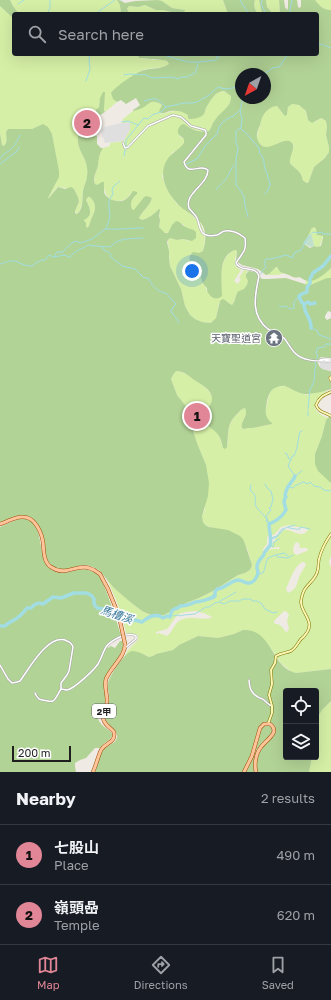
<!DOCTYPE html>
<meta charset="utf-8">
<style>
:root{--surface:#171b24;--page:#242831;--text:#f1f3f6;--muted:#9ea1a6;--line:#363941;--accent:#e18696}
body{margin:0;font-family:"Golos Text","Noto Sans TC",sans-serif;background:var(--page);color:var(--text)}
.controls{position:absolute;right:12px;bottom:12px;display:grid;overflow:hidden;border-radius:4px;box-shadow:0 4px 16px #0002}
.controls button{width:36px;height:36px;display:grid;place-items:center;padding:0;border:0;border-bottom:1px solid var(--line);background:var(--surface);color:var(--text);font:20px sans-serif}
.compass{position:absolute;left:235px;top:68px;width:36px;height:36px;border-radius:50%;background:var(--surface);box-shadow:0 4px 16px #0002;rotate:220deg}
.scale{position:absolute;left:12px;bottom:10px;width:59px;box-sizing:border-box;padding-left:4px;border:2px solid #1f1f1f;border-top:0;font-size:11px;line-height:14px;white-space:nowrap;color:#1f1f1f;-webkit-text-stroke:3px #fff;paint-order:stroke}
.you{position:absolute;left:192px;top:271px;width:14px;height:14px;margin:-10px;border:3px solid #fff;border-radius:50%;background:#1a73e8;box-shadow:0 0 0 6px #1a73e833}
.badge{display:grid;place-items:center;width:26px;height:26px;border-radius:50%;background:var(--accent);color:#111;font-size:13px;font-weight:700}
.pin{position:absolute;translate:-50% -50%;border:2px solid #fff;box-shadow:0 1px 4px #0006}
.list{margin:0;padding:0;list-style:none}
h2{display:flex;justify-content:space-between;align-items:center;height:52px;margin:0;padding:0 16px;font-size:17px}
h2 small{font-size:13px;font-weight:400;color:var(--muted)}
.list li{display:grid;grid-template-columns:26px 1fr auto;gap:12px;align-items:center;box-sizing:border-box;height:60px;padding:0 16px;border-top:1px solid var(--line)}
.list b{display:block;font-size:15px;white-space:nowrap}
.list p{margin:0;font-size:13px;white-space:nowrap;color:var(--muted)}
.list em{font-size:13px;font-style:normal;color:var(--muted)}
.icon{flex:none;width:22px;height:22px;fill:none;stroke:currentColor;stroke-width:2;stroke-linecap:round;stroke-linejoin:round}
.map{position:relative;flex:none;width:331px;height:772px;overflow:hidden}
.search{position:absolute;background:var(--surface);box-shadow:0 4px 16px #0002;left:12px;right:12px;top:12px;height:44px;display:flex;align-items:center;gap:10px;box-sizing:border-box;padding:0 14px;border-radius:4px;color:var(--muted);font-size:15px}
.sheet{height:172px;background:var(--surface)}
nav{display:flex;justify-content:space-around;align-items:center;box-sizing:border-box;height:56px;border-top:1px solid var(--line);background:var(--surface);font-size:11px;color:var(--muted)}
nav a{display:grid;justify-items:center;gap:2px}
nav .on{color:var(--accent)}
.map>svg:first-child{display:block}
.grass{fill:#d5efa6;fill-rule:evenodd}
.forest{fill:#b2d396;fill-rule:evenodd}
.wetland{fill:#c0e0cc}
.parking{fill:#dfdfdf}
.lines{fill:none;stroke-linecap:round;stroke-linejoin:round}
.stream{stroke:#a1dde2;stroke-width:1}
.river{stroke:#a1dde2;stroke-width:3.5}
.street-casing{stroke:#a6a6a6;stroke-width:2.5}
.secondary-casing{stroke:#7c7500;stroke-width:3}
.primary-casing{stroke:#9a4e00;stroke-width:4}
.street{stroke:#fff;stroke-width:1.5}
.secondary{stroke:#fef6b4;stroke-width:2}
.primary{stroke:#ffc49b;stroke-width:3}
.primary-bridge-casing{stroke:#9a4e00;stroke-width:4;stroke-linecap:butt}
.primary-bridge{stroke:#ffc49b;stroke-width:3}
.labels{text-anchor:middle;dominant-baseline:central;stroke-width:3;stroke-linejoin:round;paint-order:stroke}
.shield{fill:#fff;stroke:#626262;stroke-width:1}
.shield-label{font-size:9px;font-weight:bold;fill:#1f1f1f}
.worship-label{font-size:10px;fill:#5b616d;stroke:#fff;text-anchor:end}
.water-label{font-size:11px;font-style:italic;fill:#3c7c9e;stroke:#fff}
</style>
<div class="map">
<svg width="331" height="772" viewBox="0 0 331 772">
<rect width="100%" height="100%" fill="#f0eae4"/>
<!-- grass -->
<path class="grass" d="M10 0H117L120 5 121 14H19L13 6Z
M157 0H223L228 14H130L127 9 129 6 138 7 145 5 156 10H163L174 13 185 10 172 8 162 1Z
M255 0H259L262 14H258C255 10 253 5 255 0Z
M266 0H279L280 14H273L267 7Z
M315 0H331V10C323 10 320 6 315 0Z
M0 6 14 19V54H141L138 56 139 58 157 60H163L167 61 169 64 168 65C161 68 154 68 146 69 132 72 124 90 116 102H117L105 112C103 108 105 97 104 92L100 101 99 106 98 109 89 117 78 118C83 128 77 133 78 143 79 150 84 156 86 163 87 167 88 171 88 175 87 179 85 183 84 187 81 195 84 206 78 213H76L75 211 79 203 78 197 74 189 57 187 49 198H48L55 185 59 174 52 134 41 125 32 129H8L6 133C7 138 7 142 4 146L2 145 0 133Z
M222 91 227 93 231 96C232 107 221 112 215 120 212 123 212 127 209 131L202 132 189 128 179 136 184 139V143L180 148 172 153 162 176 167 189 176 203 200 222C205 231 206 241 203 251L199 253H191L189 258C192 267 193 264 198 271 200 274 201 277 202 280 203 285 207 287 207 292L222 295C220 281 219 256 235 250L237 251 235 259V265L239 269 241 270C239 274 236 277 234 281L238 284 241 279 239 278 244 270 249 271 246 273C246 277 248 280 248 283 247 289 242 289 238 293 235 296 235 301 232 305L230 304 227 301 219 303 216 319 210 323 202 322 195 319 190 315 185 306 181 289 170 266 168 240 170 238 177 240 183 239 189 241 191 229 186 228 183 224 174 223 168 233 163 232 159 227 160 220 159 209C154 214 149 218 142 220L139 218C142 211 150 206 152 198L144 197 135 210H133L131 207C130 203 132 199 135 195L131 193C129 196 127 199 123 200 113 204 105 197 104 187L96 185 95 184C93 175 97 172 98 164 99 158 99 154 103 148L110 146V143L124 141 126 136 130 130V123H122L123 119 133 111 140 109 151 102H156L162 105 159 113 162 114C171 112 179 108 188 115L204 114C207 105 212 94 222 91Z
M292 104 299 105 306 111 307 118 315 122 321 118 323 119 326 121 327 127 326 135 329 147V152L325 158 314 167 309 181 308 183C300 181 304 178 300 173 297 169 293 167 290 163V156L294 146 291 142C281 138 272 150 264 147 253 143 258 132 260 125 261 122 261 118 263 115 265 112 272 106 275 106 279 106 280 110 282 113L287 114 288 107Z
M88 197H90C101 207 91 215 89 226L87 228 83 220C85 219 88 218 89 216 92 212 88 204 86 200Z
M314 227 315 228 320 236H323L320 246 317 247 314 246 312 237 309 235 308 236 311 229Z
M276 267 278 268 280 272 285 273 278 275H267Z
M331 268V278C322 278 315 286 305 284L306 281C316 281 325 274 331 268Z
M176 371C185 371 210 388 212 397 213 404 208 409 205 415L206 422 219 435 223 448 228 444C228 431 228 423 237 414 240 411 241 409 245 408 249 416 240 421 242 428L244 429 248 428H253L272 424 266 417 265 412 270 392 275 387 285 386 300 393 306 395 321 391H327C320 396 308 406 320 414 322 416 326 417 329 418L326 420 322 436 315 454 331 483V556L329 562 331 568V669L296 673 292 672 289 670 281 663 267 643 243 630 234 634 218 638 198 636 179 645 173 650 156 654 153 656 149 657 146 655 129 653 124 658 128 650 138 640V636L136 634H128L126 633C123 614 114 595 106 577L114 588 129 601 142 611 151 615H163L186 603 199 598 213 591 238 575 245 573 250 570 252 565 247 548 216 529 205 525 203 522 202 516 205 509 206 465 197 443 185 405 177 395 171 379 173 375ZM289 525C292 526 295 527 298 527 302 528 304 526 308 530 300 540 292 528 284 530 279 532 275 541 271 545L272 548 279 547 280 548 279 549H271L265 552 263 551V549L267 544V539L268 535H274L281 527ZM296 542 299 543 300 548H307L308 550 307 551 297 555 295 554C292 551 293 546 296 542ZM302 562H304L306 564C305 568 302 570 301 573 296 582 299 588 288 593L286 589C290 580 294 567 302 562ZM196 611 206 614 212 617 211 618C200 621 189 614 179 621 173 625 173 632 167 636L159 633 156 634V632L167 629C170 626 172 622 175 618 180 611 189 612 196 611ZM284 611H285L287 612 289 615 287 621 289 628 287 632H286L282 627 278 624H275L274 622V621Z
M331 701V772H309L312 757H316V720L322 710Z"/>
<!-- forest -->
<path class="forest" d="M0 0H10L13 6 19 14H14V19L0 6Z
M117 0H119L125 3 135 1 158 0 162 1 172 8 185 10V11L179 14 163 10H156L145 5 138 7 129 6 127 9 130 14H121L120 5Z
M223 0H255C253 5 255 10 258 14H228Z
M259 0H266L267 7 273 14H262Z
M279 0H284L285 7 287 10 288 8V0H297L298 7 300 8 301 6V0H315C320 6 323 10 331 10V268C326 273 316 282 308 281 305 281 302 278 299 277 293 279 291 275 286 274 284 273 282 273 280 272L277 267H276L269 274 266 275 258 269 242 265 236 261 237 251 235 250C217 256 222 281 222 296 218 300 212 299 209 294 207 292 207 290 207 288 206 287 203 284 203 283 201 280 201 276 200 273 196 266 187 264 190 255L193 252 199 253 203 251C206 243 207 229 200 222 193 214 182 210 176 202 166 191 158 174 167 160 171 153 179 150 184 143V139C178 134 175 132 181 125L184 124C192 130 200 133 209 131 212 127 212 123 215 120 220 112 232 107 231 96L224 91C215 91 210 101 206 108 205 110 205 112 204 114 201 118 194 119 189 119L188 118V115C183 111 176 110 170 111 166 112 164 114 160 113L159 111 162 105C150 97 149 106 140 109 138 110 136 110 133 111V110L139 106 140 105 136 98 126 104 121 100 117 102 113 99 111 93C115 87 137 71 145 70 153 68 162 69 169 64 168 63 168 62 167 61 165 60 142 58 139 58L138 56 141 54H317V14H280ZM241 74H265V98H241ZM292 104 299 105 306 111 308 120 312 123 321 118 323 119 326 121 327 127 326 135 329 147V152L325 158 314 167 309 181 308 183C300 181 304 178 300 173 297 169 293 167 290 163 289 156 296 147 292 143 286 136 273 148 266 147 260 147 256 139 257 134 257 131 259 128 260 125 261 122 261 119 263 116 265 111 272 106 277 106L284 115 286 116 287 114 288 107ZM314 227 316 229 317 235 323 236V238L321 246 317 247 314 246 310 248 304 244C306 239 310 234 311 229Z
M103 92H105L104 110 105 112 92 120 89 117 99 107 100 98Z
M84 117 86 121 93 125 94 127 90 131V133L97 136V144L101 148H103C99 154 99 158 98 165 97 172 92 177 95 184L97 185 102 182H104C104 185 104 189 104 192 106 200 120 204 126 199 129 197 131 194 133 191H134L137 192V194C133 197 129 203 132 209L134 210 144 197 147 196 152 198C150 206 142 211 139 218L142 220C149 218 154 214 159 209H160L159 216 160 220 159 227 165 233H168L172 225 176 221C181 222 181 224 184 226 188 229 192 228 196 232V238L192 241 183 239 177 240 170 238 168 240 167 242 169 251V258L170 266 181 289 185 306 190 315 195 319 202 322 210 323 212 322 216 318 220 301 223 299 225 300 230 304 232 305 234 302 237 293 239 291 244 289 247 285 248 281 246 277V274L249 271 255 272 262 279H268L286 278 308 285H310L327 278H331V312L328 311 325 316V318L327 320 331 318V358L321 357 318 360C317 368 324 370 331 371V376L329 377 328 379 331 382V389C327 391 308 395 304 394 298 393 292 389 287 387 284 385 284 386 281 386 269 388 268 396 266 407 265 414 266 418 272 423V424L253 428H248L244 429 242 428C240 421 249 416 245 408 241 409 240 411 237 414 226 425 229 432 227 447L225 449 223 448C222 444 221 439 219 436 215 429 206 427 205 419 203 412 212 406 212 399 212 389 200 384 193 379 188 375 183 371 176 371L173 375 171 379 177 395 185 405 197 443 206 465 209 483 208 496 202 516 203 522 205 525 209 527 228 530 240 536 243 539 245 544 252 565 250 570 245 573 238 575 213 591 199 598 186 603 164 615H151L142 611 129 601 114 588 99 570 93 567 87 565H82L63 570 57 569 53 567 47 560 42 535 30 517 24 515 17 516 0 523V133L2 145 4 146C8 141 6 137 6 132L8 129H32L43 124 48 127 52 134 59 171V177L48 198H49L58 187 65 189 71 187 74 189 78 197 79 202 75 211V213L77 214C85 208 81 196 84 187 85 183 87 180 87 176 88 172 87 167 86 163 84 156 79 150 78 143 77 133 83 128 78 118ZM88 197H90C101 208 91 215 89 226L87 228 86 226V223L84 221V220C85 219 88 218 89 216 92 212 88 204 86 200Z
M331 415V483L318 471 315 464V454L322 436 326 420Z
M21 518C45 518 37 552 47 565 61 585 80 559 98 575 105 582 117 623 121 635L107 645 108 647V648L111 646 115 648 120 641H122L124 645 118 659 104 679 107 703 103 713 98 719C102 728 109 728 113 735 110 740 104 743 100 748H95L86 758 80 760 75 763V766L76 772H0V527Z
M243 630C272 628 271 668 296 673L331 669V701L322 710 316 720V691H286V757H312L309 772H95C98 765 99 755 104 749 108 745 117 743 117 737 118 728 104 725 105 716 106 711 109 706 109 701 110 695 107 689 108 683 110 675 124 653 132 651 138 651 145 655 149 657L153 656 156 654 173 650 179 645 198 636 218 638 234 634Z"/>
<!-- wetland -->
<path class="wetland" d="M309 235 312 236 314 246 311 247 304 244 303 243Z"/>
<!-- parking -->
<path class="parking" d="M130 122V130L126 136 124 141 105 143 104 141V139L102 137 101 130 104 127 122 123Z
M320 362H331V371L323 369 320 367Z"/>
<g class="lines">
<!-- stream -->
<path class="stream" d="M121 0H122
M240 0 241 2 249 14
M262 0 261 4 266 14
M18 4 24 0
M47 14 50 8V0
M98 14 99 11 115 0
M289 14 292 0
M317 45C323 42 326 47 331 48
M160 54C165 55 169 57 174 58 179 60 183 60 188 62
M215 54 218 58
M148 55 154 54
M189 62H198
M197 67V65L199 62 216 60 221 54
M263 74 269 71 272 68 279 67 288 54
M124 75 129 74 146 75 152 78 172 77 178 79 181 77H187L195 73 197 68
M86 81 90 69 89 59 90 54
M243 98 240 110 242 119 241 128 236 131V143L238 148 236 159V185L244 196 245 206 248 217
M144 101C156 97 157 98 166 107
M122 122 128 121 138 125
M241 129 247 134 259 148 260 154 262 156 264 161V165L270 183V185L268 190
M126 146V140L144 118 148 119 152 115 161 112 166 107 184 103H192L197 102 209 95 218 87 225 89 239 87 241 88
M124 156 125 150H126
M0 159C3 153 9 152 13 147 16 144 18 139 20 135
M0 164 17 151 19 147
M186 164 197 159 205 146 217 134 220 125 225 120 235 115 240 110
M216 190C219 186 222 183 225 180 229 176 230 169 234 165
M265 194 268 190
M106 228 108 224 110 216 109 209V200L113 194 112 190 113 187 120 181
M102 247 104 250 110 253 111 257 122 266 135 269 143 277 149 279C152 286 159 293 166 293L176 304 173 307 171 311C173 316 177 318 179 323
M54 257 57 252H63C67 247 70 244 75 241L81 243 92 239 105 229C118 230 130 228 143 228
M0 264C5 263 10 260 15 261 21 263 28 268 34 265 35 264 35 263 36 263 38 262 40 261 42 260H45L49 255 54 257 64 255 70 257C76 249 81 250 88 245L95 246 110 247C119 237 131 239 143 238
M261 274 262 271 266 267 264 263 266 259H271L286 255 293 258 294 253 301 250 307 239 313 232 318 233 322 232 323 234H331
M279 306 282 307 285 306C288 308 291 310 294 308V302L299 296
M311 328 313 329 317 330 319 335 328 338 331 340
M316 359 318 357 316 353 317 348 324 347 326 344H331
M308 409 310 389C317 379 313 374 316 365L315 362
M308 411V416
M285 453 287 454 289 459 291 460
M302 471 295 476 288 466C289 463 291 460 292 456H294L297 448 299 435 300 432 302 431
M265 484 267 488 271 491 273 499 271 507 269 508 271 510 266 516 269 524
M251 485 250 490C256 494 256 499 255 504L257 508 267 519 266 521 267 522
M288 487 293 488 296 485H297L303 482 308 484 310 482 314 486 320 487 324 490 329 491 331 490
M288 527 295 525
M270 538 277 536 281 530 284 528
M271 539C281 538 279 530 288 527L289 528C293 528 296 530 300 529V527L310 529
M270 546 273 547 274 542 279 539
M276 555 284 553 288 556
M257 574 263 573C266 568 265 563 268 558L275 555 278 557 288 558 293 555
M208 600 209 598 213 595 215 592
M220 601C226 598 231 595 236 592
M170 614 173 616 178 615 180 616 184 615 195 614 206 607H209L215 603 219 602 224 604 230 601H239L243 599H250L253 601H257L261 603 265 609 273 613 277 612"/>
<!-- river -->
<path class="river" d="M315 303 310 304 308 302 304 304C301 303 300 299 299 296L302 294 307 292V288L310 283V279L313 273 323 266 331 256
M304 304C304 314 312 319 311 328
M0 626H5C8 622 11 622 14 620 20 617 23 613 27 608H31C35 604 37 602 43 604L53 597 61 598 74 593H86L91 595 94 599V604L97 608 103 609 107 611 117 612 133 621 135 620 142 622C148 617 156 612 163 618L167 616 170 617C171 611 172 609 178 608L180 606C184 606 192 604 195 602 199 602 211 599 215 596V592L217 589C224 589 230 581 238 580 242 580 246 584 250 583 254 582 257 577 258 573 258 570 257 570 257 567 257 563 260 559 263 556 265 549 268 550 270 545 272 541 269 530 269 524 277 521 282 517 286 510L284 502 285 498 286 497 285 495C286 491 287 487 290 484 292 480 294 480 295 476"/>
<defs>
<path id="street" d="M123 143 125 148 128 147 148 126 173 115 181 117 191 126 205 130 206 132V135L184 162C188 177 200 163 208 170 208 185 184 193 189 208 191 211 195 214 197 218 199 222 199 228 202 232 205 236 212 236 217 235 220 234 222 231 225 231 232 230 240 234 245 238 247 252 242 253 236 263 241 273 256 265 259 276 255 295 250 315 268 329 273 332 279 334 284 338 288 343 291 349 295 353 303 362 320 361 331 361
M325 359H331
M320 360 324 359 328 360
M0 665 8 679 12 683 17 682 20 681C29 669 49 632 67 641 70 642 72 644 73 647L69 671 67 675 61 683V689C62 689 66 690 67 690 74 689 94 670 98 664 101 659 103 652 106 647 111 640 128 631 136 636V639L126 647
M249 680C249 687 252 694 258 697 261 699 262 698 264 700 267 703 269 705 272 706
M35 693C36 696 37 697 39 699 42 700 51 702 53 701 56 699 59 692 61 689"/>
<path id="secondary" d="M331 377 330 378 331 380
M331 392C324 395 319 397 316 405 319 413 325 412 331 416
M268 724 272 713V706L269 695 272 684 271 670 275 663 276 656C281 653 286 653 291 651 296 648 297 644 301 639 302 638 304 637 305 635 317 621 300 613 301 601 303 585 311 585 316 575 319 570 318 564 319 559 321 551 326 541 331 534"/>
<path id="primary" d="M0 524C8 522 15 516 23 517 27 517 31 519 34 522 39 528 42 535 43 542 44 550 43 562 51 567 65 577 75 564 89 568
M93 772C96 765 98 757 101 750 106 742 116 743 114 732 111 728 106 726 104 721 100 714 108 708 107 700 107 693 104 686 106 679 110 668 126 656 125 644
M244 772 252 756 260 728 264 724H270C281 732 266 740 261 747 256 753 254 764 256 772"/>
</defs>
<!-- street casing -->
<use href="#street" class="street-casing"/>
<!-- secondary casing -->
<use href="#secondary" class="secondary-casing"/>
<!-- primary casing -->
<use href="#primary" class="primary-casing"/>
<!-- street -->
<use href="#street" class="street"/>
<!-- secondary -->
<use href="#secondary" class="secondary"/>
<!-- primary -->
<use href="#primary" class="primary"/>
<defs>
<path id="primary-bridge" d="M89 568 94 570 100 574 108 589 119 616 125 644"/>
</defs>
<!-- primary-bridge casing -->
<use href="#primary-bridge" class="primary-bridge-casing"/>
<!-- primary-bridge -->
<use href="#primary-bridge" class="primary-bridge"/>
</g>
<!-- icons -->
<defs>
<symbol id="temple-disc" viewBox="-11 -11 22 22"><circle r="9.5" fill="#6b7280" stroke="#fff"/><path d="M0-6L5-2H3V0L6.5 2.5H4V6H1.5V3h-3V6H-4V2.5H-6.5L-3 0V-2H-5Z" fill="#fff"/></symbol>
</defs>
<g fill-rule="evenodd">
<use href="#temple-disc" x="264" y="328" width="20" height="20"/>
</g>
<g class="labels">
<!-- shield labels -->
<rect class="shield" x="92" y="704" width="24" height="14" rx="3"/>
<g class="shield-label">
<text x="104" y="711">2甲</text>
</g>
<!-- worship labels -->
<g class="worship-label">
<text x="261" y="338">天寶聖道宮</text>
</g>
<!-- water labels -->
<g class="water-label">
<text transform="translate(117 614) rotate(19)">馬槽溪</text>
</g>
</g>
</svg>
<div class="controls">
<button><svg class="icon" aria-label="locate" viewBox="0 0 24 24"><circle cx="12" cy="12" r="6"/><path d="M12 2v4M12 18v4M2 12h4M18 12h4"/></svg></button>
<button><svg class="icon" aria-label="layers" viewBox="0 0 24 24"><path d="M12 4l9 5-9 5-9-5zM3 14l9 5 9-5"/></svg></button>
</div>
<svg class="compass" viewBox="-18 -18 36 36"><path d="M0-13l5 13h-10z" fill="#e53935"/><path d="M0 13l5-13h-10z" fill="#9ea1a6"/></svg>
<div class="scale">200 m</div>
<div class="you"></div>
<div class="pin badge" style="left:197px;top:416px">1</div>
<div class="pin badge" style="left:87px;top:123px">2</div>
<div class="search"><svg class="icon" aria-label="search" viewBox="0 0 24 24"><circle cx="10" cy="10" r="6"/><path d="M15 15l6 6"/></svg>Search here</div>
</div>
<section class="sheet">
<h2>Nearby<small>2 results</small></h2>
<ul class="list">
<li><span class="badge">1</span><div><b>七股山</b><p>Place</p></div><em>490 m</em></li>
<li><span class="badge">2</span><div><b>嶺頭喦</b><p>Temple</p></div><em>620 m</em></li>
</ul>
</section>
<nav>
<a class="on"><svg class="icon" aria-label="map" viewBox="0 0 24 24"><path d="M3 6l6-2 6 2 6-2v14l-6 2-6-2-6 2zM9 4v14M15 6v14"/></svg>Map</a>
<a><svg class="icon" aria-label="directions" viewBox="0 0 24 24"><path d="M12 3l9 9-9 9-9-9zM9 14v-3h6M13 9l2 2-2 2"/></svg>Directions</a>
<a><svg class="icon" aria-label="saved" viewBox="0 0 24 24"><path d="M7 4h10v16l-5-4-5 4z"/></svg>Saved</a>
</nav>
